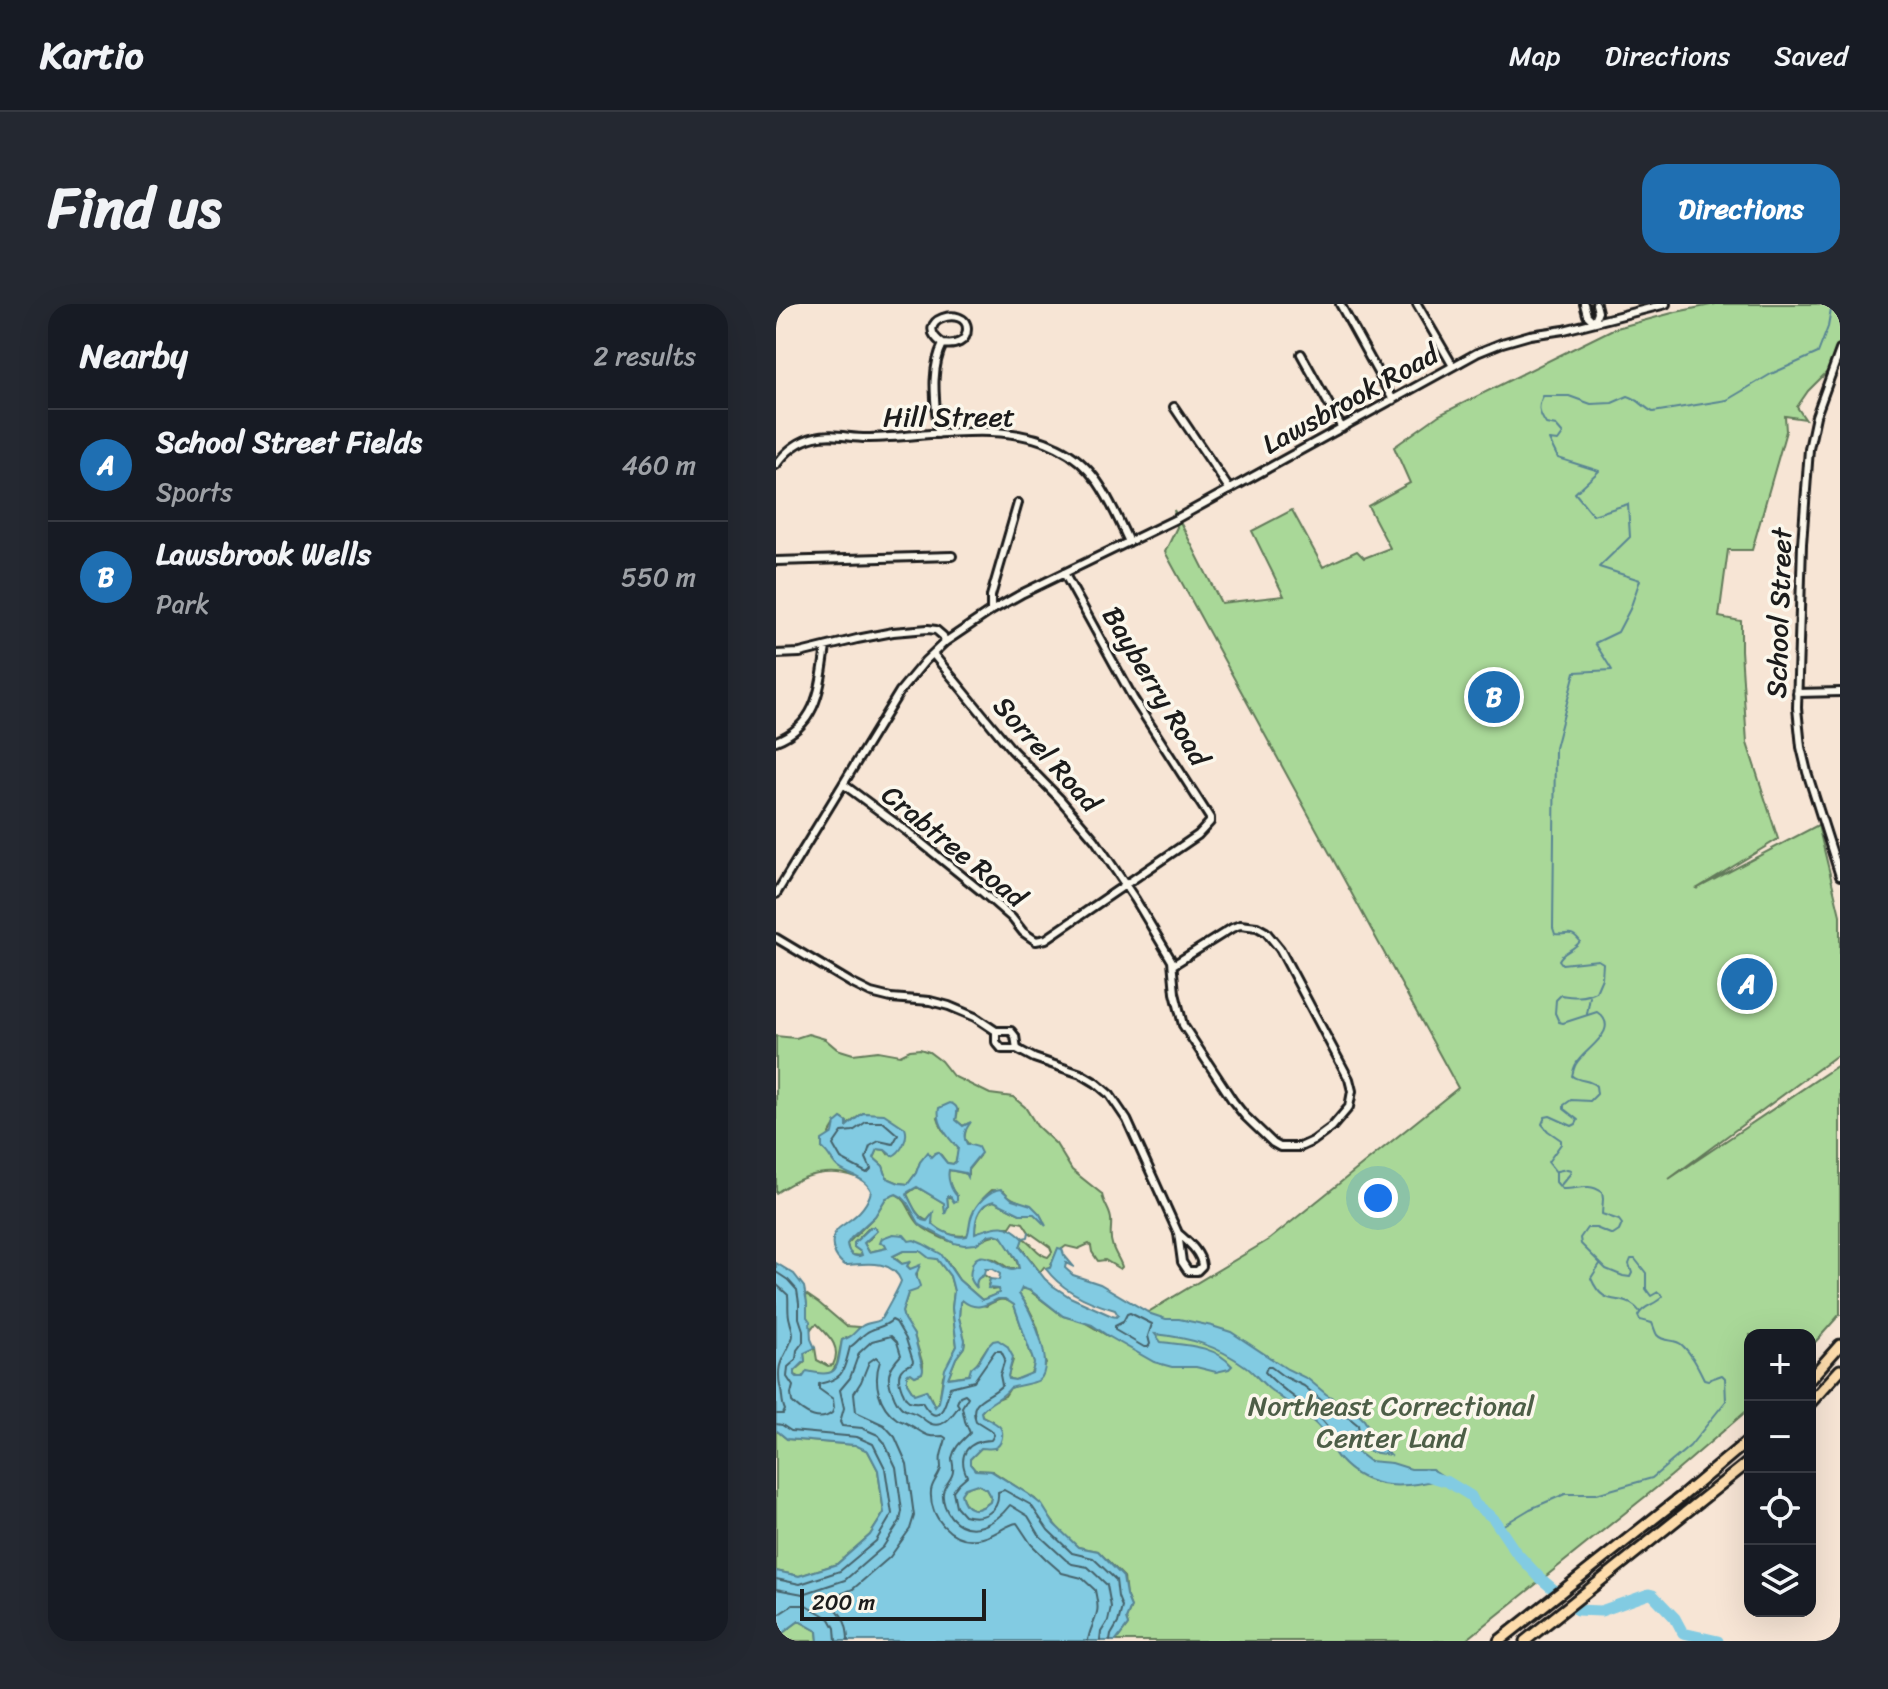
<!DOCTYPE html>
<meta charset="utf-8">
<style>
:root{--surface:#171b24;--page:#242831;--text:#f1f3f6;--muted:#9ea1a6;--line:#363941;--accent:#1f6fb2}
body{margin:0;font-family:Sriracha,sans-serif;background:var(--page);color:var(--text)}
.controls{position:absolute;right:24px;bottom:24px;display:grid;overflow:hidden;border-radius:16px;box-shadow:0 8px 32px #0002}
.controls button{width:72px;height:72px;display:grid;place-items:center;padding:0;border:0;border-bottom:2px solid var(--line);background:var(--surface);color:var(--text);font:40px sans-serif}
.scale{position:absolute;left:24px;bottom:20px;width:186px;box-sizing:border-box;padding-left:8px;border:4px solid #1c1c1c;border-top:0;font-size:22px;line-height:28px;white-space:nowrap;color:#1c1c1c;-webkit-text-stroke:6px #fbf7ec;paint-order:stroke}
.you{position:absolute;left:602px;top:894px;width:28px;height:28px;margin:-20px;border:6px solid #fff;border-radius:50%;background:#1a73e8;box-shadow:0 0 0 12px #1a73e833}
.badge{display:grid;place-items:center;width:52px;height:52px;border-radius:50%;background:var(--accent);color:#fff;font-size:26px;font-weight:700}
.pin{position:absolute;translate:-50% -50%;border:4px solid #fff;box-shadow:0 2px 8px #0006}
.list{margin:0;padding:0;list-style:none}
h2{display:flex;justify-content:space-between;align-items:center;height:104px;margin:0;padding:0 32px;font-size:34px}
h2 small{font-size:26px;font-weight:400;color:var(--muted)}
.list li{display:grid;grid-template-columns:52px 1fr auto;gap:24px;align-items:center;box-sizing:border-box;height:112px;padding:0 32px;border-top:2px solid var(--line)}
.list b{display:block;font-size:30px;white-space:nowrap}
.list p{margin:0;font-size:26px;white-space:nowrap;color:var(--muted)}
.list em{font-size:26px;font-style:normal;color:var(--muted)}
.icon{flex:none;width:44px;height:44px;fill:none;stroke:currentColor;stroke-width:2;stroke-linecap:round;stroke-linejoin:round}
.map{position:relative;flex:none;width:1064px;height:1337px;overflow:hidden;border-radius:24px}
header{display:flex;align-items:center;gap:48px;box-sizing:border-box;height:112px;padding:0 40px;background:var(--surface);border-bottom:2px solid var(--line)}
header strong{font-size:38px}
nav{display:flex;gap:44px;margin-inline-start:auto;font-size:28px}
.intro{display:flex;align-items:center;justify-content:space-between;box-sizing:border-box;height:192px;padding:0 48px}
h1{margin:0;font-size:56px}
.button{padding:20px 36px;border-radius:24px;background:var(--accent);color:#fff;font-size:28px;font-weight:700}
main{display:flex;gap:48px;padding:0 48px}
aside{flex:1;background:var(--surface);border-radius:24px;box-shadow:0 8px 32px #0002}
.map>svg:first-child{display:block}
.green{fill:#a9d898;stroke:#627a5a;stroke-width:2}
.water{fill:#82cbe2;stroke:#598593;stroke-width:2;fill-rule:evenodd}
.lines{fill:none;stroke-linecap:round;stroke-linejoin:round}
.shore{stroke:#45626b;stroke-width:2}
.stream{stroke:#598593;stroke-width:2}
.river{stroke:#82cbe2;stroke-width:11}
.minor-casing{stroke:#1c1c1c;stroke-width:12}
.highway-casing{stroke:#1c1c1c;stroke-width:15}
.minor{stroke:#fbf7ec;stroke-width:6}
.highway{stroke:#fddcac;stroke-width:9}
.rail-casing{stroke:#1c1c1c;stroke-width:5}
.rail{stroke:#fbf7ec;stroke-width:2;stroke-dasharray:6;stroke-linecap:butt}
.labels{text-anchor:middle;dominant-baseline:central;stroke-width:7;stroke-linejoin:round;paint-order:stroke}
.street-label{font-size:28px;fill:#1c1c1c;stroke:#fbf7ec}
.park-label{font-size:28px;fill:#4d5e47;stroke:#fbf7ec}
</style>
<header>
<strong>Kartio</strong>
<nav><a>Map</a><a>Directions</a><a>Saved</a></nav>
</header>
<div class="intro"><h1>Find us</h1><a class="button">Directions</a></div>
<main>
<aside>
<h2>Nearby<small>2 results</small></h2>
<ul class="list">
<li><span class="badge">A</span><div><b>School Street Fields</b><p>Sports</p></div><em>460 m</em></li>
<li><span class="badge">B</span><div><b>Lawsbrook Wells</b><p>Park</p></div><em>550 m</em></li>
</ul>
</aside>
<div class="map">
<svg width="1064" height="1337" viewBox="0 0 1064 1337">
<rect width="100%" height="100%" fill="#f7e5d5"/>
<filter id="ink" filterUnits="userSpaceOnUse"><feTurbulence type="fractalNoise" baseFrequency=".0125" numOctaves="2"/><feDisplacementMap in="SourceGraphic" scale="16" xChannelSelector="R" yChannelSelector="G"/><feConvolveMatrix kernelMatrix="1 2 1 2 8 2 1 2 1" color-interpolation-filters="sRGB"/></filter>
<g filter="url(#ink)">
<!-- green -->
<path class="green" d="M940 0H1064V51L1053 66 1032 87 1021 103 1029 115 1009 112 1010 127 976 246H952L943 313 965 317V346L971 439 1002 535 920 585 1042 521 1064 611V749L893 875 1064 760V1010L1034 1044V1031H974V1104L895 1172 689 1337H340L352 1321 350 1315 355 1303 350 1291 348 1273 322 1247 302 1243 288 1232 259 1195 216 1167 199 1166 194 1160V1155L205 1144H220L216 1117 206 1112 205 1108 214 1098 229 1092 234 1084 250 1079 258 1078 270 1060C264 1047 266 1033 260 1020 256 1009 250 999 243 990V986L250 984 287 1012 306 1017 332 1032 494 935 682 784 389 248 401 223 398 206 445 299 508 292 476 227 516 206 547 263 581 247 588 254 614 244 592 202 634 179 618 143 663 111 837 25 900 8Z
M32 730 49 735 61 745 77 750 102 747 124 751 134 746 144 745 153 748 165 757 177 772 214 790 237 793 249 803 261 822 280 840 296 866 326 890C327 899 334 906 335 915 336 924 333 931 336 940 338 949 344 955 346 963L344 965 329 956 322 957 316 948 315 942 313 940 302 945 290 942 286 945H282L274 964 270 965 268 963 264 968 244 942 247 934C257 939 261 951 272 953L276 948 274 943 253 928 247 919 238 917 234 923H221L199 929C199 915 203 901 218 897L244 910H258L268 918C257 894 240 903 228 887L216 886C197 902 198 910 192 931 183 933 167 930 160 923 155 919 156 917 156 911L151 917C140 912 136 900 131 890L141 883 168 899 169 907 172 903 171 892 181 896V892C175 886 170 874 173 866L192 870V866L203 852 188 835 191 820 187 822 180 816 182 806 162 813 166 825 183 844 180 857 177 860 171 859 165 851 155 853 152 849 144 858 140 869 132 880 123 879 111 874 107 862 98 854 102 845 109 846 112 850 129 824 95 810 87 809 70 822 71 818 65 814C57 820 52 835 46 844 60 855 63 864 79 873 51 863 24 872 0 889V732L20 734Z
M120 890C133 896 133 910 143 920 151 928 165 934 176 938 200 947 213 926 224 932 230 935 232 942 235 947 239 954 241 957 243 964 231 968 228 959 218 955 214 954 210 953 206 953L200 979 202 974 208 971 214 975 212 981 216 986 222 985 224 989 206 996 183 976 170 956 117 930 109 934 111 944 93 948 88 939 96 933 100 925 94 923 78 939V943L85 948 86 952 77 951 73 948 71 940 99 912 110 894Z
M127 947H144L161 955 174 972 178 987 176 1004 181 1042 167 1072 163 1098 159 1103 153 1090H138L131 1079V1070L135 1069 139 1072 146 1069 147 1061 138 1031 129 1019 126 1008 132 989 141 975V965H134L131 962 133 959 126 960 117 952Z
M30 990 43 999 70 1022 84 1023 78 1031 66 1036 61 1060 55 1069 25 1074 19 1071V1067L29 1058 28 1049 39 1044 41 1056 52 1062 57 1061C66 1043 53 1032 41 1020L38 1021 35 1025 31 1013Z
M186 995 210 1002C221 996 228 992 238 1001L258 1059 257 1065 254 1071 239 1076 233 1075 232 1072 237 1056 212 1042 193 1071 172 1074 180 1054 188 1043 189 1036 183 1014 184 998Z
M0 1126 11 1135 80 1141 92 1147 102 1166 108 1209 94 1231 61 1260 23 1272 0 1267Z
M201 1180 210 1185 215 1194 214 1198C200 1209 190 1208 185 1190L189 1184Z
M23 1317 41 1327 42 1337H2L4 1331Z"/>
<!-- water -->
<path class="water" d="M174 799C184 802 181 808 180 816L187 822 195 818C189 826 186 832 191 840L202 843 205 849 192 865 191 873 189 869 173 866C171 874 175 886 181 892V896L178 898 174 892H171L172 903 169 910 168 899 141 883 132 888 131 891 140 908 147 916 151 917 157 909 156 919C163 927 181 935 191 932 194 925 193 918 196 911 200 900 213 886 225 885L236 895 255 901 264 910 270 922 258 910H244L218 897C203 900 199 914 199 929 220 922 230 917 247 934L244 943 269 975 277 982 294 993 336 1012 340 1013 342 1011 339 1006C314 999 286 987 270 965L274 964 282 944 286 945 288 951 298 963 290 959 289 964 297 971 324 980 375 1010 390 1015H403L436 1022 455 1028 511 1065 532 1075 550 1090 580 1108 588 1116 605 1143 614 1151 595 1148 578 1137 573 1138 576 1144 593 1157 616 1159 635 1165H656L670 1174C631 1184 593 1189 563 1155 553 1144 551 1130 540 1120 535 1115 530 1113 525 1109 515 1101 506 1094 496 1087 486 1080 479 1069 469 1062 440 1041 414 1034 379 1030L385 1038C409 1041 439 1041 456 1062L453 1065 440 1068 420 1063H396L378 1058 332 1032 316 1021 287 1012 255 987 246 984 243 990C255 1004 280 1062 263 1076 257 1080 242 1081 234 1084 226 1095 214 1097 205 1108L206 1112C211 1115 219 1118 223 1122 229 1128 226 1142 218 1144 214 1145 209 1144 205 1144L194 1155V1160L199 1166 215 1167 252 1190 266 1201 278 1220 302 1243 322 1247 347 1273 350 1291 355 1303 350 1315 352 1321 340 1337H42L41 1327 23 1317 4 1331 2 1337H0V1267L23 1272 61 1260 94 1231 108 1209 102 1166 92 1147 79 1141 11 1135 0 1126V959L18 970 28 983 31 999V1013L34 1017 35 1035 39 1044 28 1049 29 1057 19 1067V1071L21 1073H27L31 1067C63 1075 61 1065 66 1036 78 1033 77 1028 86 1022 92 1018 99 1019 104 1016 106 1015 124 981 125 977 116 954 88 960 69 961 58 954 52 938 61 926 63 923 68 921 71 918 83 910 92 900 95 887 90 874 74 872 63 864 55 858 54 850 46 844V836L57 829 59 819 65 814 71 818V822L87 809 108 810 129 824C133 834 125 849 116 852L109 846 102 845 98 854 107 862 111 874 123 879 132 880 140 869 144 858 152 848 155 853 159 849 162 848 171 859 177 860 180 857 182 844C171 833 160 819 163 804ZM120 890 126 893 131 898 144 921 178 939 188 941 200 940 213 931 219 930 225 932 241 956 243 964C237 966 236 967 230 964 219 957 199 941 195 966 193 974 196 978 201 984 199 976 202 974 208 971L209 965H216L224 970 223 976 214 975 212 984 222 985 223 989 206 996 183 976 165 950 147 940 138 936 133 937 128 931 117 930 106 934 104 939 109 940 111 944 93 948 88 939 101 927 98 923H95L78 939V943L85 948 86 951C77 955 72 948 71 940L75 934 99 912 110 894ZM127 947H144L153 954 161 955 174 972 176 979 178 987 176 1004 181 1042 169 1065 163 1098 159 1103 150 1086 138 1090 131 1079V1070L135 1069 139 1072 146 1069 147 1065 138 1031 128 1015 126 1008 132 989 141 986 144 982 140 971 144 961 134 965 131 962 133 958 126 960 119 955 117 952ZM222 995H229L238 1001 258 1059 256 1069 239 1076 233 1075 232 1072 237 1053 231 1042 222 1036 217 1037 212 1042 203 1057 195 1064 193 1071 172 1074 180 1054 188 1043 189 1036 183 1014 184 998 186 996C199 1007 209 1002 222 995ZM201 1180 210 1185 215 1194 214 1198C201 1209 189 1208 185 1190L189 1184Z"/>
<g class="lines">
<!-- shore -->
<path class="shore" d="M90 818H107L122 831 117 840 103 837 94 842 90 854 95 865 91 869 65 855 57 841 66 828 77 827Z
M0 968 12 976 21 986 23 999V1014L27 1026V1038L21 1046 20 1056 12 1063 11 1073 17 1082 15 1090 16 1098C27 1109 42 1120 56 1109L58 1104 57 1095 43 1085V1080C69 1074 67 1068 74 1043 81 1039 84 1033 90 1029 98 1023 108 1024 116 1016L120 1018 130 1035 137 1057 136 1060C121 1064 121 1073 126 1086 129 1091 128 1094 133 1097 137 1099 142 1098 146 1098 163 1127 170 1100 174 1083L198 1077 219 1047H225L229 1055 224 1071 226 1081C215 1094 191 1094 200 1117L216 1127 218 1131 215 1136C191 1137 181 1151 191 1172L183 1179 177 1187 180 1202 188 1211C206 1216 224 1209 222 1188L228 1186 255 1201 272 1226 296 1249 317 1254 340 1276 342 1293 346 1303 342 1319 335 1331 334 1337
M0 980 12 991C13 1000 11 1008 14 1017 15 1023 19 1029 16 1035 8 1056 0 1057 4 1082 7 1090 5 1098 9 1106L7 1110H0
M354 1009 376 1020 372 1032 374 1040 372 1043H368L339 1026V1022L347 1018 351 1010Z
M491 1063H495L507 1072 528 1082 545 1096 566 1108 582 1121 583 1127 572 1129 564 1136 560 1135C543 1104 512 1094 489 1068Z
M0 1120 6 1121 15 1127 81 1133 97 1140 109 1164 116 1210 100 1237 64 1267 24 1280 0 1275
M0 1285 27 1290 69 1276 107 1243 124 1217 126 1207 120 1163 108 1138 102 1131 86 1124 66 1122 64 1118 68 1104 64 1086 74 1074 83 1049 96 1037 115 1032 121 1038 125 1051C112 1065 109 1073 118 1092 120 1097 120 1098 125 1103 130 1108 137 1107 142 1111 150 1116 154 1123 165 1120 174 1117 178 1108 183 1102L181 1099 184 1092 189 1090 192 1093 186 1103 189 1117 194 1129C187 1136 178 1143 176 1154 176 1158 178 1162 177 1167 177 1175 168 1180 167 1189 166 1197 170 1207 175 1213 194 1235 220 1219 234 1201L252 1212 264 1232 290 1256 296 1260 312 1263 331 1281 335 1303 332 1317 325 1328 324 1337
M0 1312 17 1301H30L54 1315 59 1324 60 1337
M72 1337C72 1321 67 1309 54 1300L53 1295 77 1285 114 1253 134 1225 138 1212 131 1160 119 1133 108 1121 80 1108 78 1089 85 1078 93 1058 100 1053 104 1057C97 1077 102 1102 121 1115 124 1117 129 1118 132 1120 148 1128 147 1134 167 1132L170 1134C169 1140 166 1146 165 1152 164 1156 165 1160 165 1164 163 1173 156 1178 155 1187 153 1213 175 1238 201 1235 217 1234 230 1220 241 1219L255 1240 270 1255 286 1269 306 1274 319 1286C320 1293 323 1301 321 1308 319 1319 313 1326 312 1337"/>
<!-- stream -->
<path class="stream" d="M811 710 814 693
M781 867 791 865 795 866 794 870 784 882
M247 934 252 933 253 928
M824 960 815 974C829 1008 847 986 864 1008
M724 1223 754 1205 789 1190H820L876 1174 914 1142 950 1097 949 1074 946 1071 932 1076 928 1075C922 1063 916 1050 906 1041 899 1034 888 1039 881 1031 879 1028 878 1023 876 1019L864 1016 862 1012C867 1001 880 1001 887 992L882 988 875 992 870 985V969L859 955H855L853 960 856 969 854 973 847 972 830 965 805 940 804 934 811 924H820L837 931 843 927 846 920 843 916 826 910 827 895 826 888C812 878 800 886 786 885L780 878V868L772 858 785 840V836L772 827 766 820 769 813 774 812 796 822 800 820 802 816 788 805V801L795 796 814 797 821 790 820 782C814 775 804 778 796 772 797 768 798 763 800 760 808 745 847 726 821 708L787 719 783 718 779 709 780 696 785 691C798 693 809 694 820 688L826 674 827 659 822 656 786 660 783 656C787 647 799 646 804 637 795 625 792 632 779 630L777 624 779 444 799 368 836 366 819 339 842 328 854 305 864 276 823 263 854 233 852 200 817 211 799 189 823 167 782 154 773 136 782 137 787 130 780 122 770 120C763 109 761 104 767 92H793L815 100 836 99 852 92C863 95 867 103 877 108L951 96 995 70 1042 49 1052 23 1056 0"/>
<!-- river -->
<path class="river" d="M649 1171 672 1178 695 1192 699 1200 717 1214 739 1247 763 1273 777 1285
M801 1306 825 1307 873 1290 877 1291 899 1314 907 1329 942 1337"/>
<defs>
<path id="minor" d="M564 0 617 96
M641 0 677 62
M808 0 811 11 818 18
M818 18 822 8 820 0
M1064 46 1040 112 1033 145 1026 240 1021 404 1025 443 1031 468 1064 572
M525 50 566 124
M398 103 454 186
M162 130C160 100 153 68 167 40 179 42 191 38 191 25 191 0 133 16 167 40
M0 161C10 147 22 137 39 133 58 128 75 135 94 134 152 133 228 116 281 143 321 162 335 200 353 238
M0 257 176 252
M215 307V292L242 199
M0 350 24 349 81 335 117 328 152 325 160 326 167 332 169 338
M157 350 236 446 283 494 319 536 359 595 396 657 399 689 407 721 457 797 469 812 497 839 504 843H524L537 837 556 823 573 803 576 787 573 775 504 645 490 628 481 623 464 621 456 624 397 661
M1021 389 1064 388
M0 437C43 420 44 382 50 343
M67 480 133 529 205 587 236 614 247 628 260 637 270 635 422 531 434 518V514L357 394 288 269
M0 590 124 387 149 357 169 338 215 307 247 289 400 215 701 49 726 39 754 31 788 26 890 0
M0 634 77 680 95 689 115 694 154 697 173 702 199 713 220 727H235L239 732 241 745
M220 727V738L226 745H241L258 754 305 770 320 779 334 791 351 816 402 929 406 958 412 967H421L426 962C425 948 412 938 402 929"/>
<path id="highway" d="M1034 1075 1064 1041
M1034 1099 1064 1066
M723 1337 905 1193 974 1135
M749 1337 974 1157"/>
</defs>
<!-- minor casing -->
<use href="#minor" class="minor-casing"/>
<!-- highway casing -->
<use href="#highway" class="highway-casing"/>
<!-- minor -->
<use href="#minor" class="minor"/>
<!-- highway -->
<use href="#highway" class="highway"/>
<defs>
<path id="rail" d="M0 1 1 0"/>
</defs>
<!-- rail casing -->
<use href="#rail" class="rail-casing"/>
<!-- rail -->
<use href="#rail" class="rail"/>
</g>
</g>
<g class="labels">
<!-- street labels -->
<g class="street-label">
<text transform="translate(574 95) rotate(-29)">Lawsbrook Road</text>
<text x="173" y="112">Hill Street</text>
<text transform="translate(1003 309) rotate(-88)">School Street</text>
<text transform="translate(380 382) rotate(59)">Bayberry Road</text>
<text transform="translate(271 450) rotate(48)">Sorrel Road</text>
<text transform="translate(178 542) rotate(39)">Crabtree Road</text>
</g>
<!-- park labels -->
<g class="park-label">
<text x="615" y="1101">Northeast Correctional<tspan x="615" dy="32">Center Land</tspan></text>
</g>
</g>
</svg>
<div class="controls">
<button>+</button>
<button>−</button>
<button><svg class="icon" aria-label="locate" viewBox="0 0 24 24"><circle cx="12" cy="12" r="6"/><path d="M12 2v4M12 18v4M2 12h4M18 12h4"/></svg></button>
<button><svg class="icon" aria-label="layers" viewBox="0 0 24 24"><path d="M12 4l9 5-9 5-9-5zM3 14l9 5 9-5"/></svg></button>
</div>
<div class="scale">200 m</div>
<div class="you"></div>
<div class="pin badge" style="left:971px;top:680px">A</div>
<div class="pin badge" style="left:718px;top:393px">B</div>
</div>
</main>
